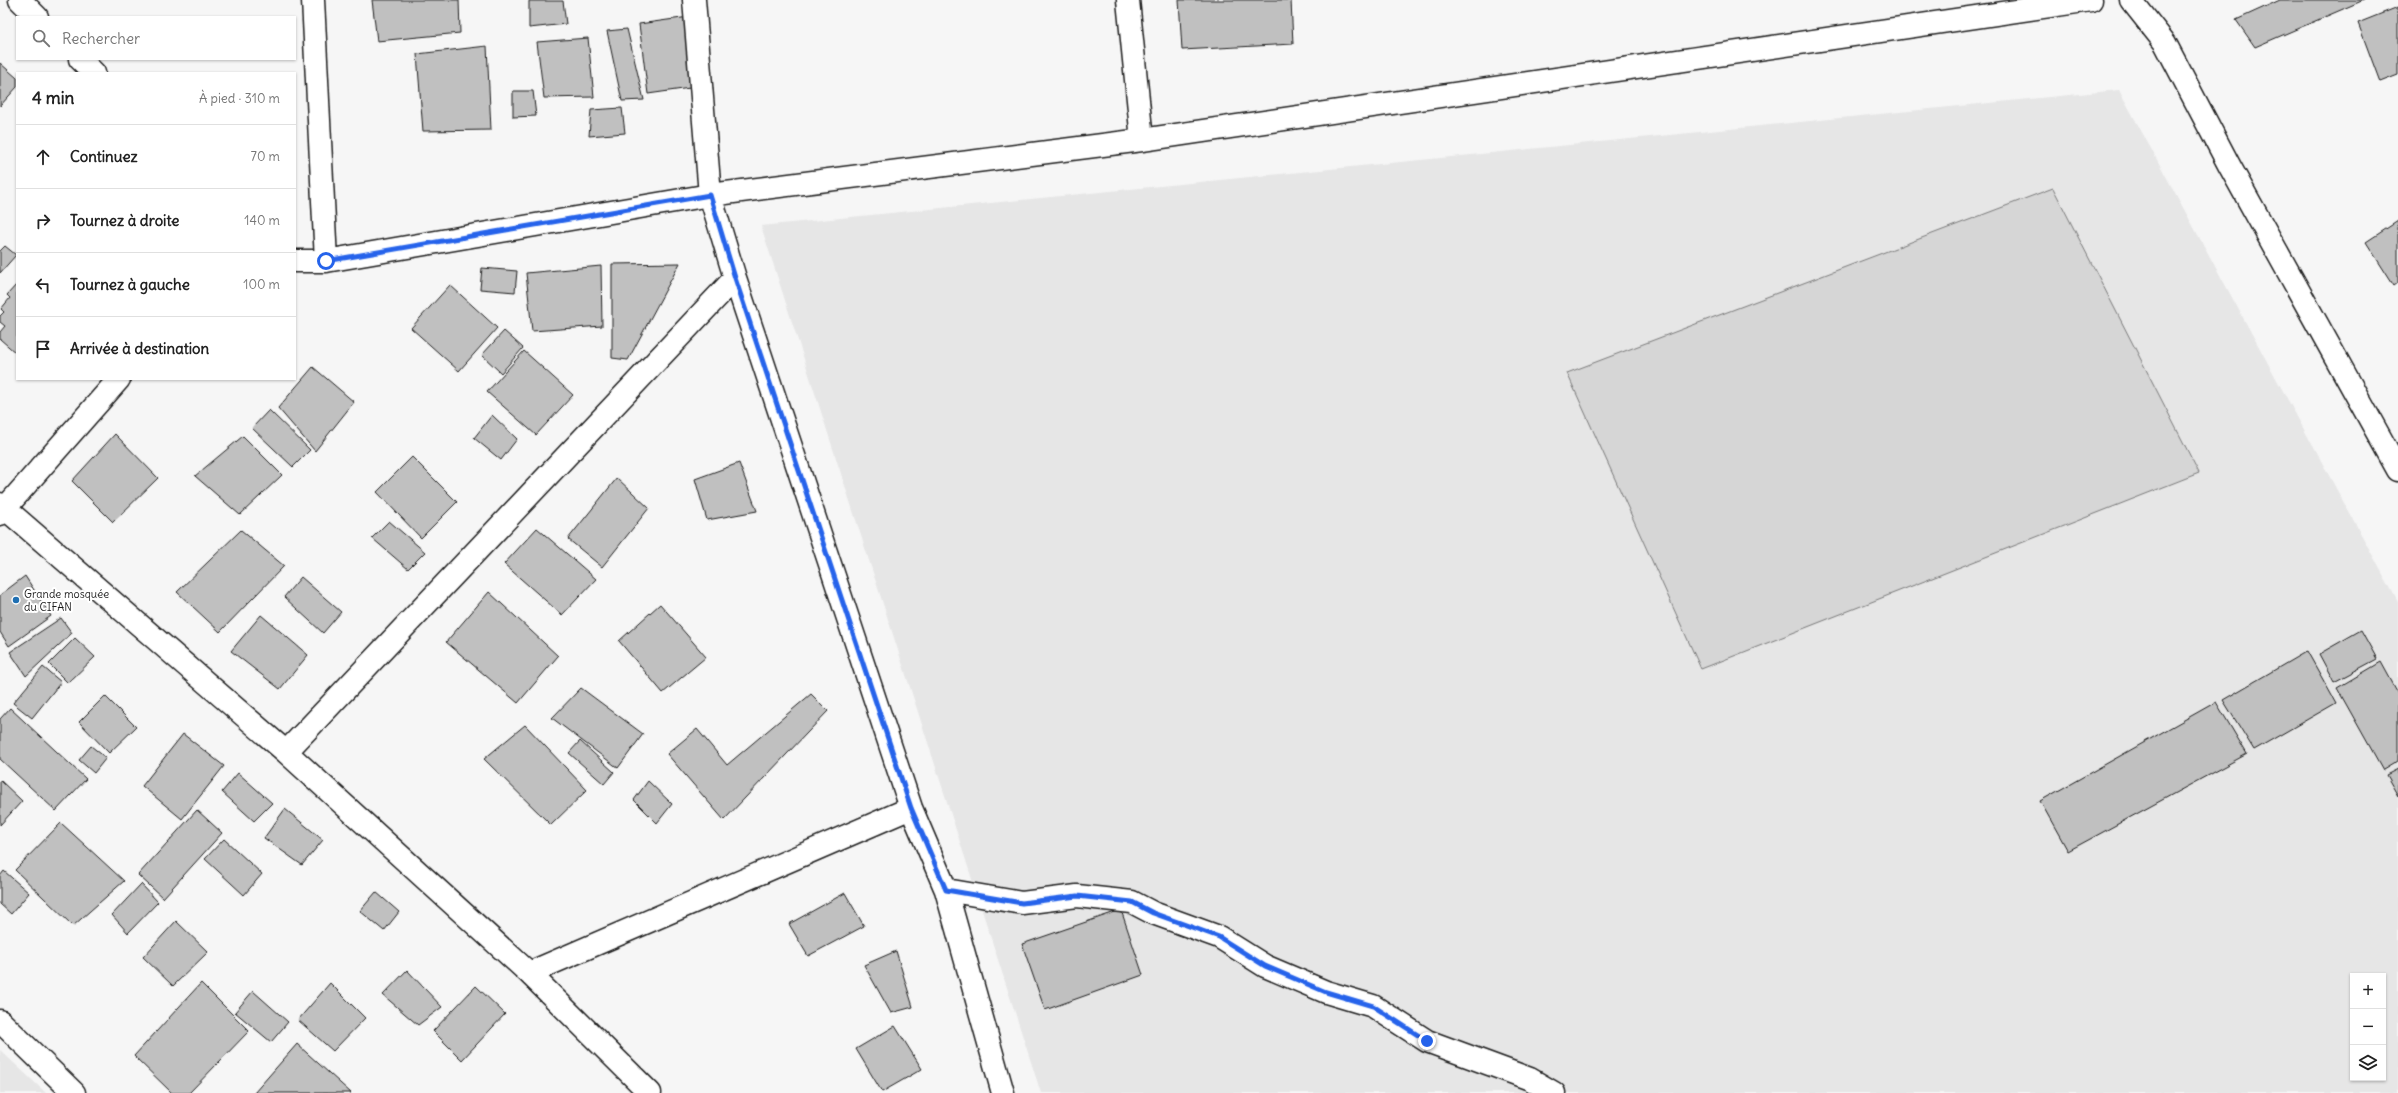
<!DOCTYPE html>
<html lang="fr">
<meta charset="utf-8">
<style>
:root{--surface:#fff;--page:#f2f2f2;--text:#222;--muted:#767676;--line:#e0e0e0}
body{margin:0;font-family:Delius,sans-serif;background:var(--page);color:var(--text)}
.controls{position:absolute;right:12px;bottom:12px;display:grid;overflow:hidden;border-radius:0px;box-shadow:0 1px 3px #0004}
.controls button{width:36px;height:36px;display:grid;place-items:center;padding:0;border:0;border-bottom:1px solid var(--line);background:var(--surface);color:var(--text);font:20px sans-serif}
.stop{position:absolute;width:12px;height:12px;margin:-9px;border:3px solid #2563eb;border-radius:50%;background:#fff}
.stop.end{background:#2563eb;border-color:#fff;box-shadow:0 1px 4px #0008}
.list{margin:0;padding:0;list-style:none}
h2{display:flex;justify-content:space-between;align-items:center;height:52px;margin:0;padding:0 16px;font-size:17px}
h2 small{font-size:13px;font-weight:400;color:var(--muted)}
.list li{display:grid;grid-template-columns:26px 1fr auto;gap:12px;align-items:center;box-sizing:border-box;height:64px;padding:0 16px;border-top:1px solid var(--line)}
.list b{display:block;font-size:15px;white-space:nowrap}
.list em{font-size:13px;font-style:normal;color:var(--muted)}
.icon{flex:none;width:22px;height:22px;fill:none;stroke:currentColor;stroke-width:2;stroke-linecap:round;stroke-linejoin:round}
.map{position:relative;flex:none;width:2398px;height:1093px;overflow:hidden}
.search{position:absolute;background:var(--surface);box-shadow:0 1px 3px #0004;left:16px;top:16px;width:280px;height:44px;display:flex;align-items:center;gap:10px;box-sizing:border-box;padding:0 14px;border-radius:0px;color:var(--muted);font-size:15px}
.panel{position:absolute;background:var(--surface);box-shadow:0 1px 3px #0004;left:16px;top:72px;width:280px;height:308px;border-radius:0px}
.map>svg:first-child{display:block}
.built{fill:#e6e6e6;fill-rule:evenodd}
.green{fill:#d6d6d6;stroke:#797979}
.building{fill:#c0c0c0;stroke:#1c1c1c}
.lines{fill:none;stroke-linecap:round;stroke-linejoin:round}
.minor-casing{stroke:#1c1c1c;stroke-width:25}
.tertiary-casing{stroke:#1c1c1c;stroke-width:25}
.minor{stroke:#fff;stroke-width:22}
.tertiary{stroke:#fff;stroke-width:22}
.route{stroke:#2563eb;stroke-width:5}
.poi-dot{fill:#1f6fb2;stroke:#fff;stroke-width:1.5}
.labels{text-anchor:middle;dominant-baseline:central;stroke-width:4;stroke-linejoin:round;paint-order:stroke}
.poi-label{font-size:11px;fill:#1c1c1c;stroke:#fff;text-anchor:start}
</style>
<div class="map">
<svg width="2398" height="1093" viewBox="0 0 2398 1093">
<rect width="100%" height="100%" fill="#f6f6f6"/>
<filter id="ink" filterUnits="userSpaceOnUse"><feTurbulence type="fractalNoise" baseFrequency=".025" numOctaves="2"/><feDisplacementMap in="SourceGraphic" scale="8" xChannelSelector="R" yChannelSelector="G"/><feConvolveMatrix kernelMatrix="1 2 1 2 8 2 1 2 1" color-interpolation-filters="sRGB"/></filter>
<g filter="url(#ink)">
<!-- built -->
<path class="built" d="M2119 90 2398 602V1093H1041L761 226ZM2353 976H2383V1078H2353Z
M0 1050 46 1093H0Z"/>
<!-- green -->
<path class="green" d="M2053 188 2199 473 1701 669 1567 373Z"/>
<!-- building -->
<path class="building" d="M372 0H459L460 33 377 41Z
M1179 0H1291L1293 44 1182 50Z
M2280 0H2364L2255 47 2236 20Z
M529 1H563L566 24 529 28Z
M2398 7V75L2380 82 2358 23Z
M689 17 697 87 648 94 639 24Z
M627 29 644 100 622 101 607 31Z
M588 38 594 97 544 98 537 42Z
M487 46 491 130 423 131 417 54Z
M0 63 17 78V87L0 106Z
M513 91H533L536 116 513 117Z
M622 108 625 133 589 136 591 110Z
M2398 221V283L2394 286 2366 242Z
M5 246 16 255 0 273V251Z
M680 263 628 360 612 358V264Z
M601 266 602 326 532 331 526 273Z
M482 268 517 271 515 292 480 289Z
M17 284V354L0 339V332L5 326 0 322V316L4 312 1 309 10 298 7 295Z
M450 285 497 328 459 371 411 328Z
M504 331 523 348 501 373 482 355Z
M524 351 573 395 536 435 487 392Z
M313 367 354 402 315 451 278 408Z
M269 410 310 450 293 467 252 428Z
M492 415 517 439 501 460 474 438Z
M115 434 158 478 113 522 72 481Z
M243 436 282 475 240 515 195 476Z
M412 457 457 502 421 538 377 492Z
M739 463 757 511 707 520 695 479Z
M617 478 649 508 602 567 568 539Z
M389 521 425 552 408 569 372 538Z
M537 528 596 579 562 615 504 564Z
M241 530 284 566 220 632 177 592Z
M25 576 51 616 9 646 0 632V595Z
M301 577 341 612 323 633 284 597Z
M489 592 558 656 518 703 446 642Z
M660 604 706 657 663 693 619 641Z
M261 615 308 655 280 689 231 651Z
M61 618 72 633 26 676 10 652Z
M2361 630 2377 659 2334 682 2319 654Z
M75 638 95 657 68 683 49 664Z
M2307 651 2336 703 2254 750 2223 700Z
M2381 662 2398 693V761L2383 770 2337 688Z
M43 667 61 682 32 718 13 703Z
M581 688 643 734 618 768 552 718Z
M811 694 828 711 724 820 667 754 697 729 727 765Z
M105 696 136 727 109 753 79 722Z
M2216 702 2247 754 2068 851 2040 801Z
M10 708 86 779 56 811 0 759V719Z
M525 725 587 790 551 825 484 759Z
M183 734 224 766 182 819 142 786Z
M580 741 614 772 604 784 569 753Z
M91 746 106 758 94 773 79 760Z
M2398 769V796L2386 775Z
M238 773 272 803 254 821 222 792Z
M0 780 22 801 0 825Z
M648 781 672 804 657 823 634 800Z
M285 809 323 840 302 865 264 838Z
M197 810 222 833 163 898 138 875Z
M61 823 124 881 73 926 15 870Z
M224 839 262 874 244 895 205 859Z
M4 871 29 893 11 914 0 904V876Z
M141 884 158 902 128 933 112 915Z
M376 892 399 912 384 931 360 911Z
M845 893 864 926 808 956 789 924Z
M1121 910 1143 975 1045 1010 1022 944Z
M176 921 208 952 173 986 143 957Z
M896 951 913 1007 891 1013 864 965Z
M407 970 442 1007 418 1025 383 995Z
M201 983 249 1031 189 1093H172L134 1056Z
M330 983 365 1018 333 1051 298 1020Z
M476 986 505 1014 462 1060 433 1031Z
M253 991 288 1022 271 1042 235 1012Z
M895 1026 922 1069 882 1092 856 1049Z
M297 1044 351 1093H254Z"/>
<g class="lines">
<defs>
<path id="minor" d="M20 0 37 17
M313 0 326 261
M694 0 710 195 735 278 911 808 946 890 1003 1093
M1128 0 1142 140
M80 59 94 73
M295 261H326L710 195 1142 140 2091 0
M0 504 286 752 529 973 650 1093
M0 514 119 379
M286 752 735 278
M946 890 1022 903 1077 896 1132 902 1153 913 1219 937 1265 966 1326 992 1373 1006 1427 1041 1530 1079 1554 1093
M529 973 911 808
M0 1021 74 1093"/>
<path id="tertiary" d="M2131 0 2165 43 2229 165 2398 470"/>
</defs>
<!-- minor casing -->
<use href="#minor" class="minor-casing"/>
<!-- tertiary casing -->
<use href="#tertiary" class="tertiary-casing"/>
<!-- minor -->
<use href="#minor" class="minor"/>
<!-- tertiary -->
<use href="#tertiary" class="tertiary"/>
</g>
</g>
<g class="lines" filter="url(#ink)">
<!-- route -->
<path class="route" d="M326 261 710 195 735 278 911 808 946 890 1022 903 1077 896 1132 902 1153 913 1219 937 1265 966 1326 992 1373 1006 1427 1041"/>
</g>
<!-- markers -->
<circle class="poi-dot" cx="16" cy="600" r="4"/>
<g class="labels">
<!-- poi labels -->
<g class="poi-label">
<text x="24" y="594">Grande mosquée<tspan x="24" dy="13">du CIFAN</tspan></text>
</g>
</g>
</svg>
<div class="controls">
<button>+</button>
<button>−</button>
<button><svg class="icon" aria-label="layers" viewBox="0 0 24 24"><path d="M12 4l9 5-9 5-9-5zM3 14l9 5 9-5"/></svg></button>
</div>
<div class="stop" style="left:326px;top:261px"></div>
<div class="stop end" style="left:1427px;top:1041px"></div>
<div class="search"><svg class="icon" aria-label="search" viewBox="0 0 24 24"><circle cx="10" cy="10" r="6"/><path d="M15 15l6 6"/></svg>Rechercher</div>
<section class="panel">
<h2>4 min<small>À pied · 310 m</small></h2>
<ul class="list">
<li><svg class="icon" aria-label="ahead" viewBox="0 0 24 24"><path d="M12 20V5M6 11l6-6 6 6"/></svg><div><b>Continuez</b></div><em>70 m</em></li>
<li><svg class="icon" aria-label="right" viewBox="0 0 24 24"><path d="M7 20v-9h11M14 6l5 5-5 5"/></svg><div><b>Tournez à droite</b></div><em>140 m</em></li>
<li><svg class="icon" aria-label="left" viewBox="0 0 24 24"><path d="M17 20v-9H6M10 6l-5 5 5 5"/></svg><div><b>Tournez à gauche</b></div><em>100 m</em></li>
<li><svg class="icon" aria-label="arrive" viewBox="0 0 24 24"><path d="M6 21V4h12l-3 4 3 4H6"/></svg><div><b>Arrivée à destination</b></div></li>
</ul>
</section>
</div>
